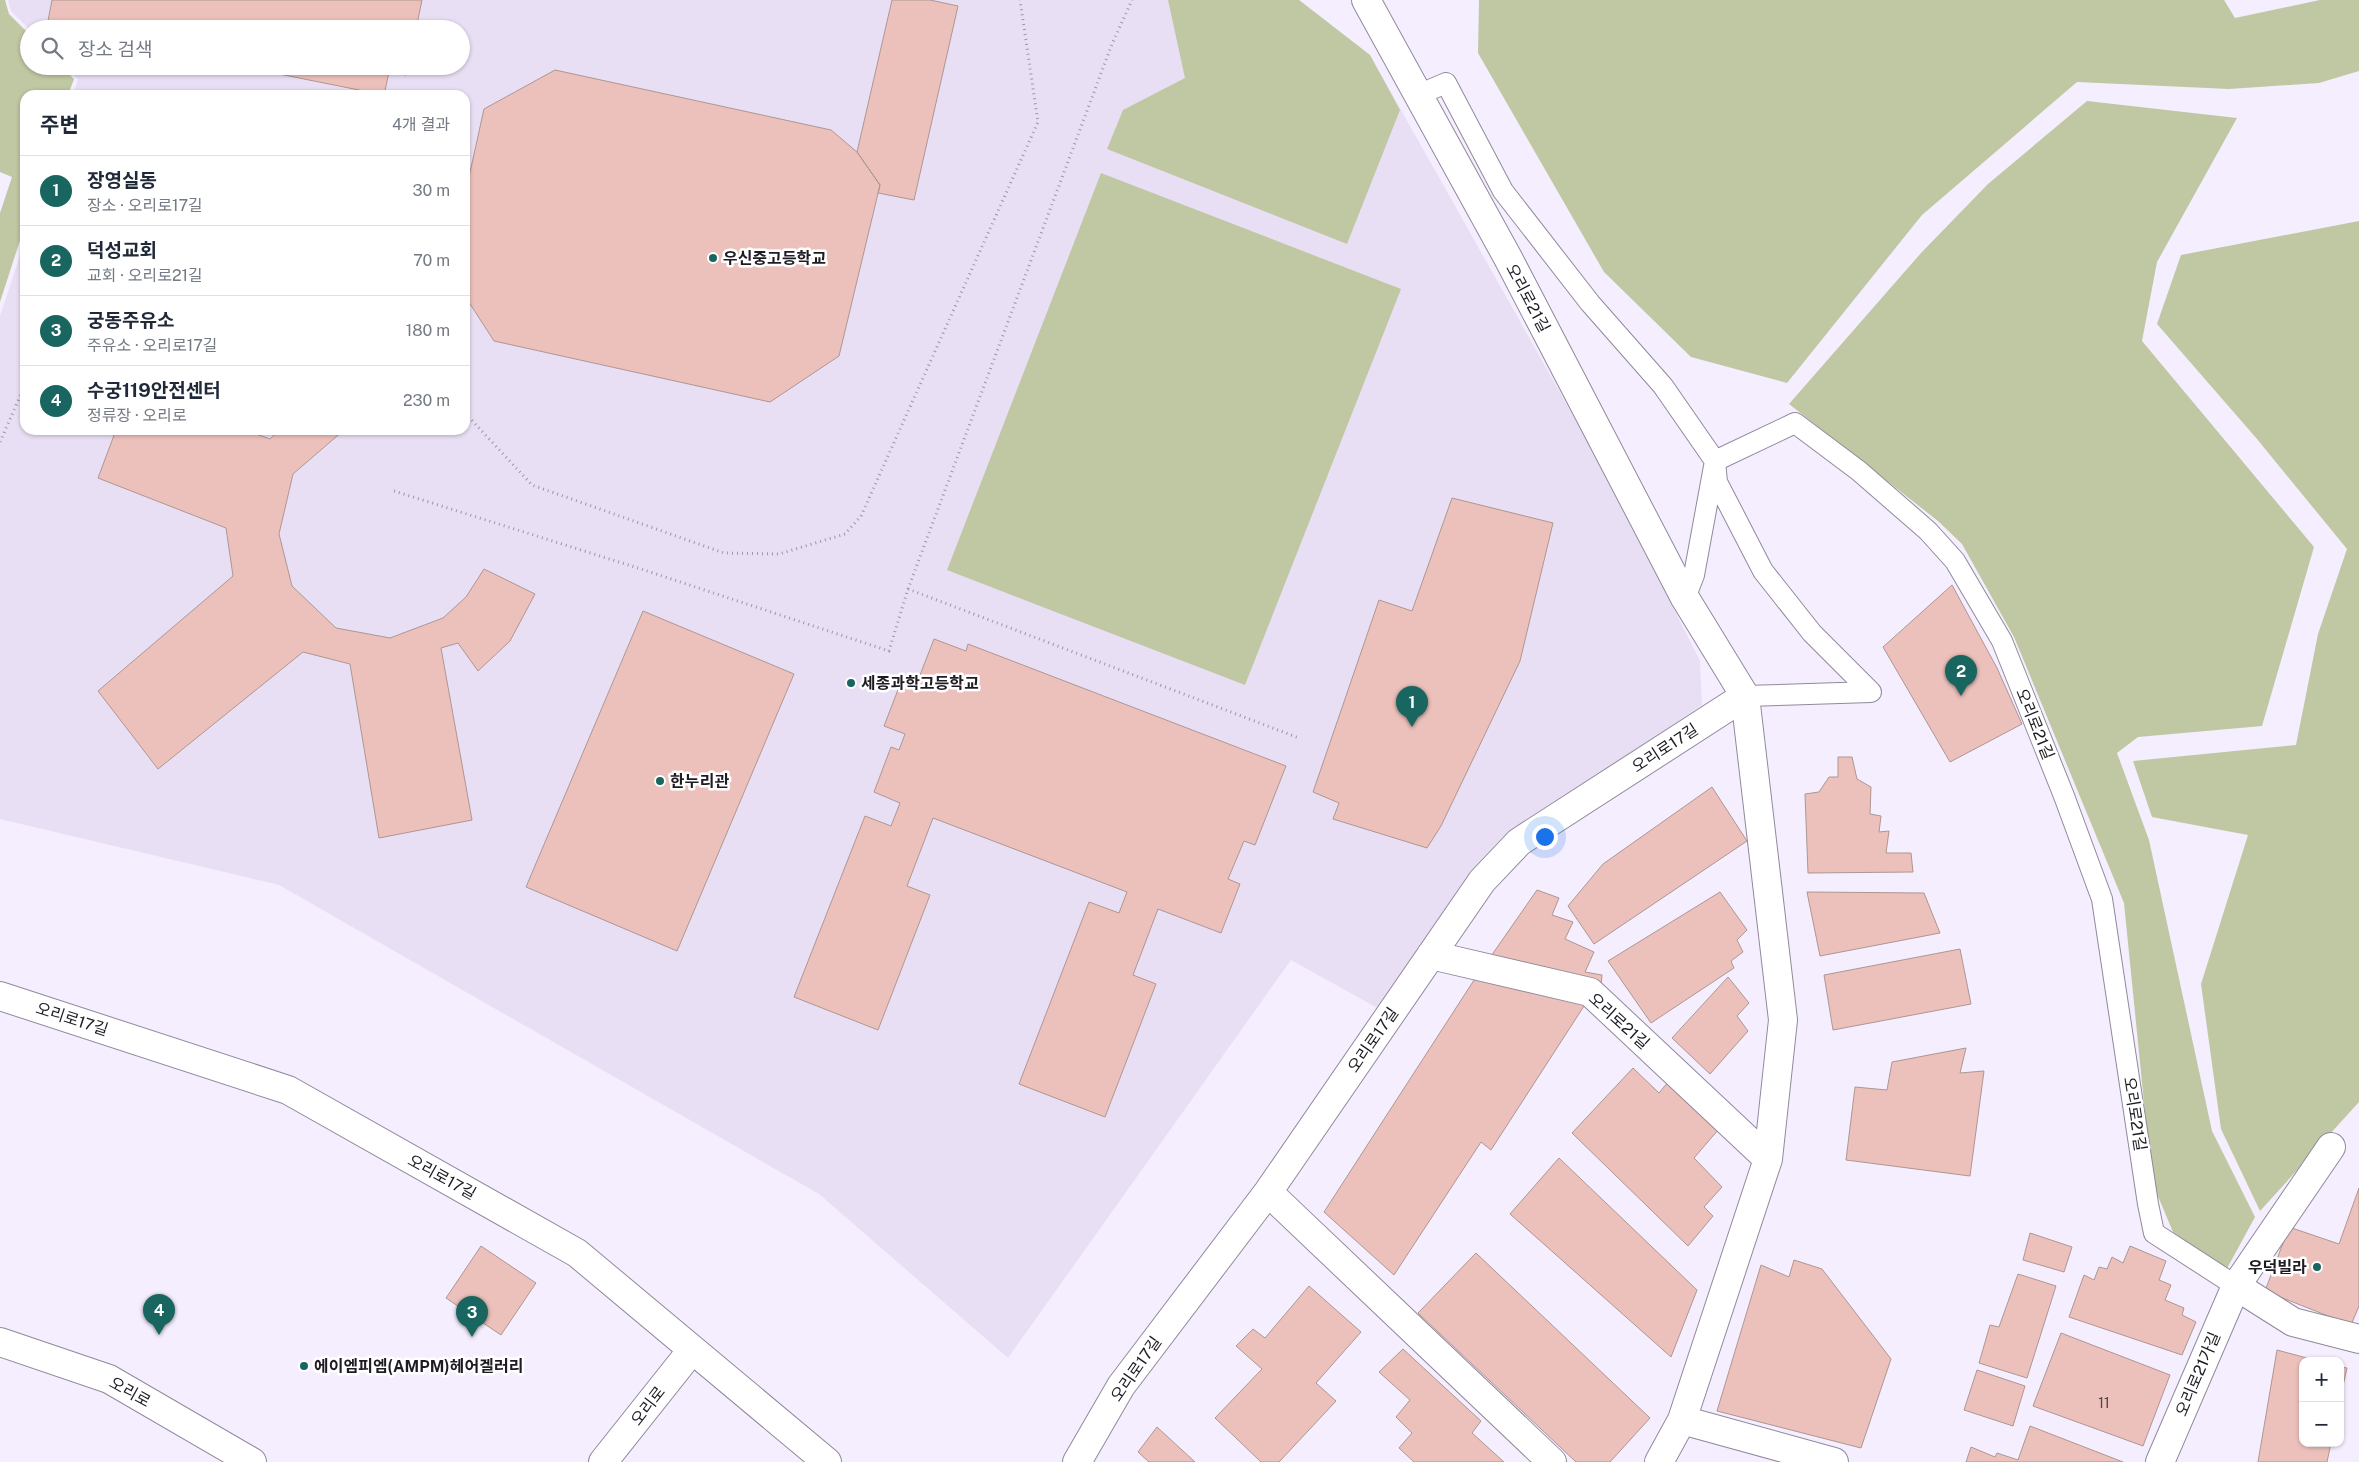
<!DOCTYPE html>
<html lang="ko">
<meta charset="utf-8">
<style>
:root{--surface:#fff;--page:#f6f6f7;--text:#1f2937;--muted:#747a83;--line:#e0e1e3;--accent:#19655f}
body{margin:0;font-family:"Public Sans","Noto Sans KR",sans-serif;background:var(--page);color:var(--text)}
.controls{position:absolute;right:15px;bottom:15px;display:grid;overflow:hidden;border-radius:10px;box-shadow:0 1px 4px #0004}
.controls button{width:45px;height:45px;display:grid;place-items:center;padding:0;border:0;border-bottom:1px solid var(--line);background:var(--surface);color:var(--text);font:25px sans-serif}
.you{position:absolute;left:1544px;top:836px;width:18px;height:18px;margin:-12px;border:4px solid #fff;border-radius:50%;background:#1a73e8;box-shadow:0 0 0 8px #1a73e833}
.badge{display:grid;place-items:center;width:32px;height:32px;border-radius:50%;background:var(--accent);color:#fff;font-size:16px;font-weight:700}
.pin{position:absolute;translate:-50% -41px;filter:drop-shadow(0 1px 2px #0008)}
.pin::after{content:'';position:absolute;top:26px;width:18px;height:15px;background:inherit;clip-path:polygon(0 0,100% 0,50% 100%)}
.list{margin:0;padding:0;list-style:none}
h2{display:flex;justify-content:space-between;align-items:center;height:65px;margin:0;padding:0 20px;font-size:21px}
h2 small{font-size:16px;font-weight:400;color:var(--muted)}
.list li{display:grid;grid-template-columns:32px 1fr auto;gap:15px;align-items:center;box-sizing:border-box;height:70px;padding:0 20px;border-top:1px solid var(--line)}
.list b{display:block;font-size:19px;white-space:nowrap}
.list p{margin:0;font-size:16px;white-space:nowrap;color:var(--muted)}
.list em{font-size:16px;font-style:normal;color:var(--muted)}
.icon{flex:none;width:28px;height:28px;fill:none;stroke:currentColor;stroke-width:2;stroke-linecap:round;stroke-linejoin:round}
.map{position:relative;flex:none;width:2359px;height:1462px;overflow:hidden}
.search{position:absolute;background:var(--surface);box-shadow:0 1px 4px #0004;left:20px;top:20px;width:450px;height:55px;display:flex;align-items:center;gap:12px;box-sizing:border-box;padding:0 18px;border-radius:28px;color:var(--muted);font-size:19px}
.panel{position:absolute;background:var(--surface);box-shadow:0 1px 4px #0004;left:20px;top:90px;width:450px;height:345px;border-radius:15px}
.map>svg:first-child{display:block}
.education{fill:#e9dff4}
.green{fill:#c0c7a3}
.building{fill:#edc1bb;stroke:#ad9693}
.lines{fill:none;stroke-linecap:round;stroke-linejoin:round}
.service-casing{stroke:#91899b;stroke-width:22}
.minor-casing{stroke:#91899b;stroke-width:30}
.secondary-casing{stroke:#91899b;stroke-width:30}
.path{stroke:#9c97a3;stroke-width:3;stroke-dasharray:1 4;stroke-linecap:butt}
.service{stroke:#fff;stroke-width:20}
.minor{stroke:#fff;stroke-width:28}
.secondary{stroke:#fff;stroke-width:28}
.poi-dot{fill:#19655f;stroke:#fff;stroke-width:2}
.labels{text-anchor:middle;dominant-baseline:central;stroke-width:5;stroke-linejoin:round;paint-order:stroke}
.number-label{font-size:14px;fill:#524448}
.poi-label{font-size:16px;font-weight:bold;fill:#1e1b22;stroke:#fff;text-anchor:start}
.street-label{font-size:16px;fill:#1e1b22;stroke:#fff}
</style>
<div class="map">
<svg width="2359" height="1462" viewBox="0 0 2359 1462">
<rect width="100%" height="100%" fill="#f5eefe"/>
<!-- education -->
<path class="education" d="M8 0H1299L1370 55 1606 474 1700 661 1702 705 1511 833 1381 1010 1291 960 1008 1358 819 1194 279 885 0 819V316L25 240V430H465V95H73L78 79 65 66H461V29H29L11 11Z"/>
<!-- green -->
<path class="green" d="M0 0H5L9 14 29 34V66H61L74 79 68 95H25V225L0 302V213L12 177 0 172Z
M1168 0H1299L1370 55 1400 110 1347 244 1107 149 1123 110 1185 78Z
M1479 0H2224L2235 18 2320 0H2359V71L2319 83 2229 89 2077 82 1922 215 1787 383 1691 357 1604 272 1478 53Z
M2087 101 2237 118 2157 262 2142 341 2314 547 2262 726 2138 737 2117 753 2149 840 2212 1131 2255 1217 2225 1272 2173 1232 2152 1182 2124 903 2014 637 1962 544 1938 521 1789 404 1921 253 1988 184Z
M1101 173 1401 289 1245 685 947 570Z
M2359 221V1102L2260 1211 2221 1129 2201 984 2248 835 2152 817 2133 761 2296 745 2318 634 2347 549 2257 439 2157 324 2181 255Z"/>
<!-- building -->
<path class="building" d="M52 0H422L416 29H60L47 26Z
M892 0H930L958 6 914 200 878 193 880 185 857 152Z
M239 66H408L406 75 389 72 384 95Z
M555 70 831 130 857 152 880 185 839 356 770 402 494 341 465 296V195L484 109Z
M116 430H245L270 439 279 430H344L293 474 279 534 292 586 336 628 390 638 443 618 466 597 484 569 535 594 510 641 478 671 458 643 441 648 472 820 379 838 350 664 303 652 158 769 98 691 233 576 226 528 98 478Z
M1452 498 1553 523 1520 661 1441 826 1427 848 1333 819 1339 803 1313 792 1379 600 1412 611Z
M1952 585 1997 668 2022 724 1950 762 1883 647Z
M643 611 794 674 677 951 526 887Z
M934 639 966 651 968 644 1286 766 1255 845 1244 841 1228 879 1240 884 1221 933 1158 909 1133 975 1156 984 1105 1117 1019 1084 1089 902 1119 913 1127 892 933 818 907 886 930 895 878 1030 794 997 865 816 891 826 900 803 874 792 891 747 899 750 905 734 884 726 901 682 915 688Z
M1838 757H1852L1857 779 1871 787 1870 814 1881 816 1879 832 1889 831 1886 853H1911L1913 872 1808 873 1805 794 1819 792 1829 777H1838Z
M1712 787 1747 841 1594 944 1568 906 1603 864Z
M1537 890 1559 898 1552 915 1573 922 1565 939 1594 952 1585 972 1602 975 1601 986 1489 959Z
M1720 892 1747 930 1737 940 1743 952 1731 961 1734 968 1651 1023 1608 961Z
M1807 892 1924 893 1940 933 1820 956Z
M1960 949 1971 1004 1833 1030 1824 975Z
M1476 977 1586 1003 1491 1150 1481 1142 1394 1275 1324 1212Z
M1728 977 1749 1003 1737 1016 1748 1031 1710 1074 1672 1038Z
M1966 1048 1960 1073 1984 1071 1970 1176 1846 1160 1855 1087 1887 1090 1892 1062Z
M1633 1068 1659 1093 1668 1082 1718 1130 1694 1158 1722 1187 1704 1207 1713 1216 1688 1246 1572 1133Z
M1559 1158 1697 1290 1671 1357 1510 1214Z
M2359 1188V1306L2351 1325 2265 1291 2289 1227 2339 1244Z
M2030 1233 2072 1247 2064 1272 2023 1260Z
M481 1246 536 1283 501 1335 446 1298Z
M2130 1246 2166 1261 2159 1280 2171 1285 2165 1300 2184 1308 2182 1315 2196 1322 2182 1355 2069 1317 2084 1275 2094 1280 2099 1267 2107 1269 2112 1257 2123 1263Z
M1476 1253 1650 1418 1610 1462H1576L1418 1313Z
M1794 1260 1822 1269 1891 1359 1861 1448 1717 1411 1761 1265 1789 1277Z
M2018 1274 2056 1286 2027 1378 1979 1363 1990 1325 1999 1327Z
M1309 1286 1361 1332 1316 1383 1336 1401 1279 1462H1261L1215 1418 1262 1369 1236 1346 1253 1329 1265 1338Z
M2061 1333 2170 1375 2143 1446 2033 1406Z
M1403 1349 1481 1421 1472 1433 1504 1462H1414L1399 1448 1412 1433 1396 1417 1410 1400 1379 1372Z
M2277 1350 2318 1361H2303V1443H2331L2327 1462H2258Z
M2340 1367 2347 1368 2340 1399Z
M1977 1370 2025 1386 2013 1426 1964 1410Z
M2030 1426 2123 1462H1966L1971 1447 1995 1457 1997 1453 2018 1460Z
M1157 1427 1195 1462H1149L1138 1452Z"/>
<g class="lines">
<defs>
<path id="service" d="M1418 95 1446 83 1503 191 1590 303 1663 386 1715 461 1717 482 1763 571 1812 633 1871 692 1745 696
M1685 598 1694 575 1715 461 1795 423 1859 471 1928 531 1955 561 2002 641 2064 796 2102 899 2148 1204 2154 1233 2236 1286"/>
<path id="minor" d="M1366 0 1508 258 1685 598 1745 696 1783 1020 1768 1159 1682 1420 1659 1462
M1431 955 1590 992 1768 1159
M0 996 288 1090 577 1253 827 1462
M1268 1192 1552 1462
M2236 1286 2331 1147
M1682 1420 1834 1462
M603 1462 692 1350
M1077 1462 1121 1386 1268 1192 1482 881 1519 842 1745 696
M2160 1462 2236 1286 2293 1322 2359 1339"/>
<path id="secondary" d="M0 1342 109 1379 252 1462"/>
</defs>
<!-- service casing -->
<use href="#service" class="service-casing"/>
<!-- minor casing -->
<use href="#minor" class="minor-casing"/>
<!-- secondary casing -->
<use href="#secondary" class="secondary-casing"/>
<!-- path -->
<path class="path" d="M465 413 532 485 724 553 779 554 845 534 861 516 1038 122 1020 0
M0 442 25 385
M394 491 638 568 889 651 908 589 1112 44 1132 0
M908 589 1299 738"/>
<!-- service -->
<use href="#service" class="service"/>
<!-- minor -->
<use href="#minor" class="minor"/>
<!-- secondary -->
<use href="#secondary" class="secondary"/>
</g>
<!-- markers -->
<g class="poi-dot">
<circle cx="713" cy="258" r="5"/>
<circle cx="851" cy="683" r="5"/>
<circle cx="660" cy="781" r="5"/>
<circle cx="2317" cy="1267" r="5"/>
<circle cx="304" cy="1366" r="5"/>
</g>
<g class="labels">
<!-- number labels -->
<g class="number-label">
<text x="2104" y="1403">11</text>
</g>
<!-- poi labels -->
<g class="poi-label">
<text x="723" y="258">우신중고등학교</text>
<text x="861" y="683">세종과학고등학교</text>
<text x="670" y="781">한누리관</text>
<text x="2307" y="1267" text-anchor="end">우덕빌라</text>
<text x="314" y="1366">에이엠피엠(AMPM)헤어겔러리</text>
</g>
<!-- street labels -->
<g class="street-label">
<text transform="translate(1528 298) rotate(62)">오리로21길</text>
<text transform="translate(2035 724) rotate(68)">오리로21길</text>
<text transform="translate(1665 748) rotate(-33)">오리로17길</text>
<text transform="translate(72 1019) rotate(18)">오리로17길</text>
<text transform="translate(1619 1021) rotate(42)">오리로21길</text>
<text transform="translate(1373 1040) rotate(-55)">오리로17길</text>
<text transform="translate(2135 1114) rotate(81)">오리로21길</text>
<text transform="translate(442 1177) rotate(29)">오리로17길</text>
<text transform="translate(1136 1369) rotate(-55)">오리로17길</text>
<text transform="translate(2198 1374) rotate(-67)">오리로21가길</text>
<text transform="translate(130 1392) rotate(29)">오리로</text>
<text transform="translate(648 1406) rotate(-52)">오리로</text>
</g>
</g>
</svg>
<div class="controls">
<button>+</button>
<button>−</button>
</div>
<div class="you"></div>
<div class="pin badge" style="left:1412px;top:727px">1</div>
<div class="pin badge" style="left:1961px;top:696px">2</div>
<div class="pin badge" style="left:472px;top:1337px">3</div>
<div class="pin badge" style="left:159px;top:1335px">4</div>
<div class="search"><svg class="icon" aria-label="search" viewBox="0 0 24 24"><circle cx="10" cy="10" r="6"/><path d="M15 15l6 6"/></svg>장소 검색</div>
<section class="panel">
<h2>주변<small>4개 결과</small></h2>
<ul class="list">
<li><span class="badge">1</span><div><b>장영실동</b><p>장소 · 오리로17길</p></div><em>30 m</em></li>
<li><span class="badge">2</span><div><b>덕성교회</b><p>교회 · 오리로21길</p></div><em>70 m</em></li>
<li><span class="badge">3</span><div><b>궁동주유소</b><p>주유소 · 오리로17길</p></div><em>180 m</em></li>
<li><span class="badge">4</span><div><b>수궁119안전센터</b><p>정류장 · 오리로</p></div><em>230 m</em></li>
</ul>
</section>
</div>
